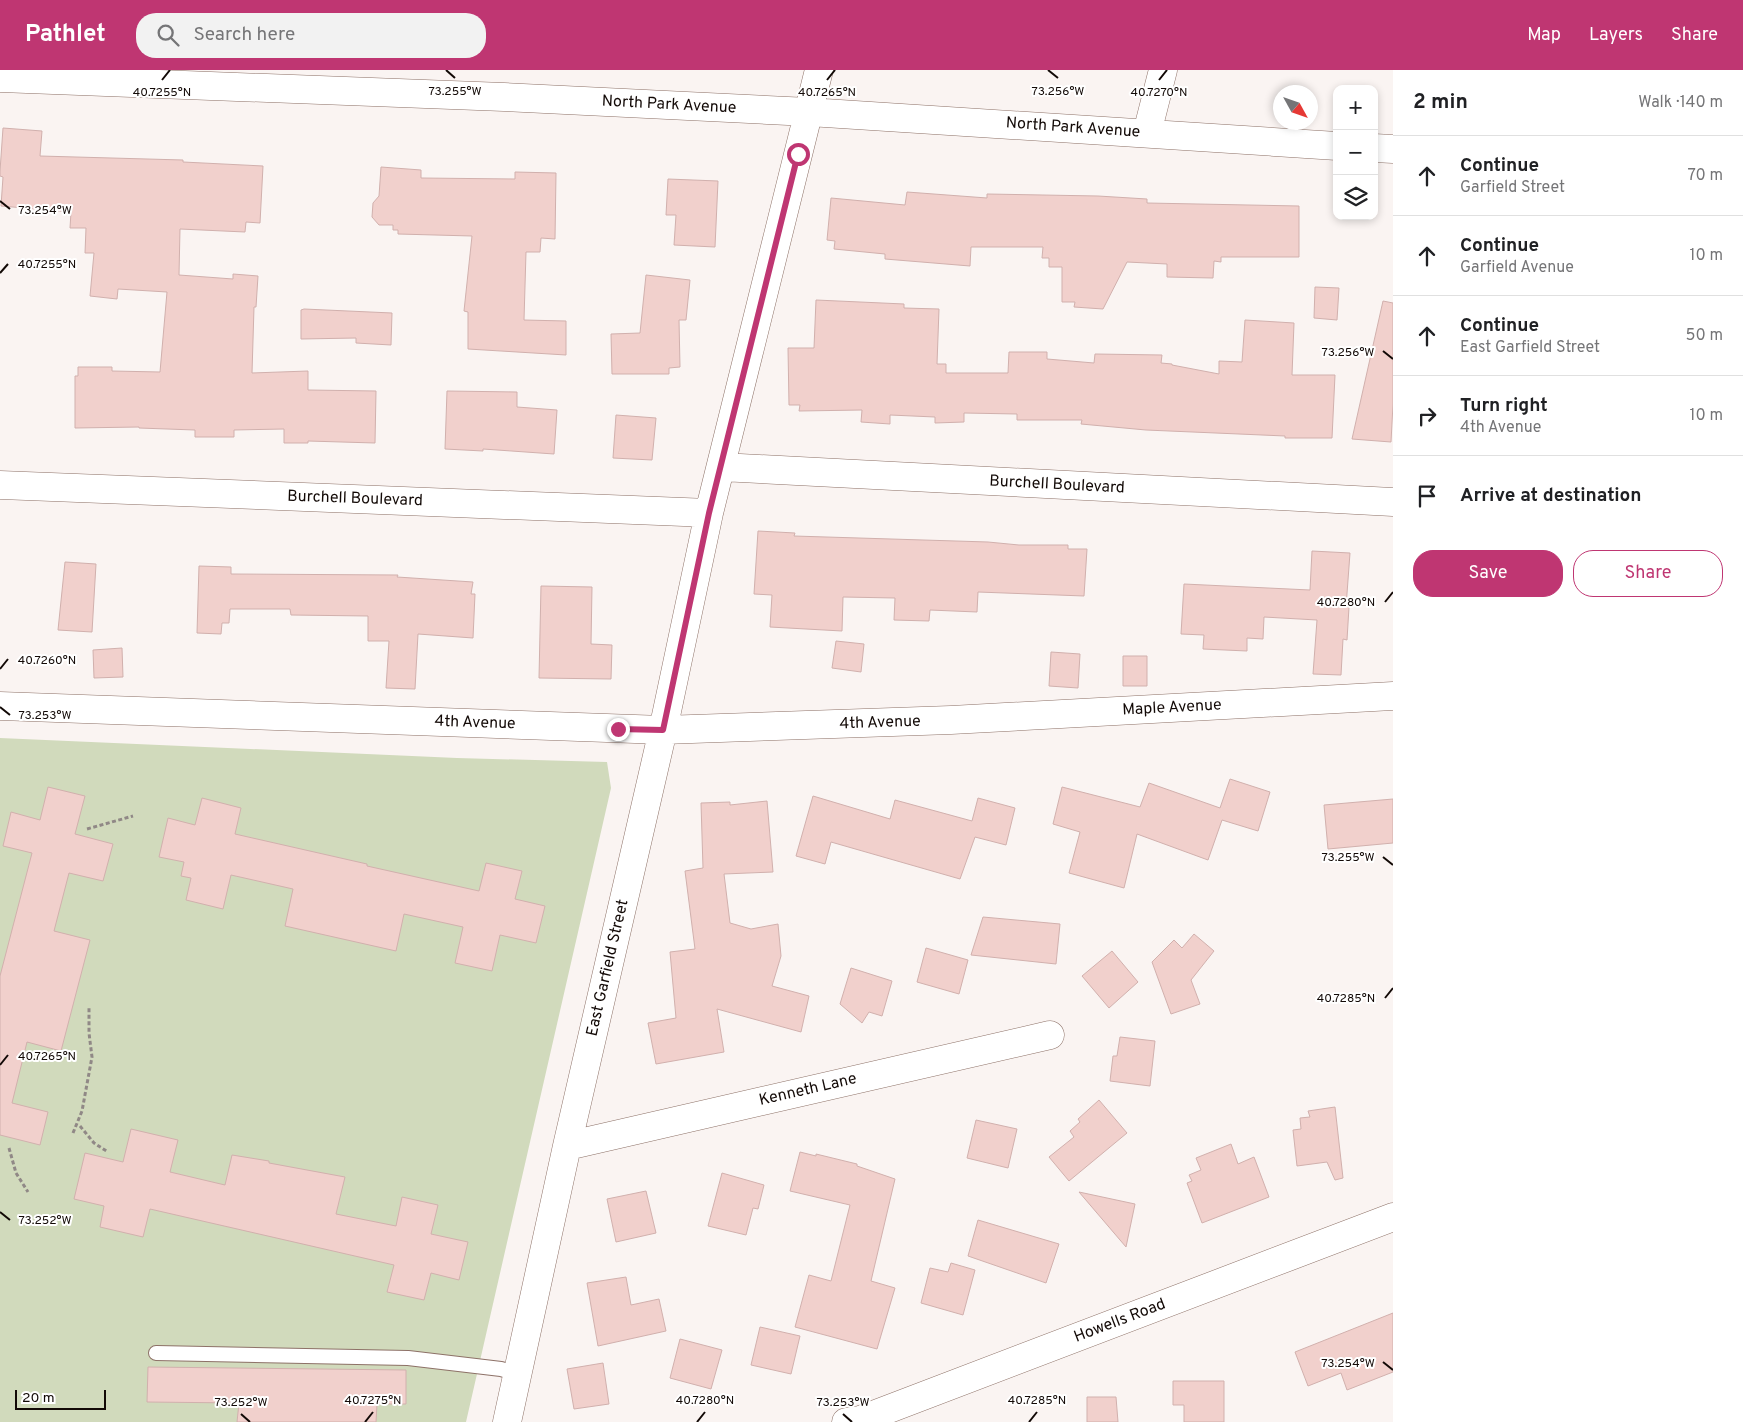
<!DOCTYPE html>
<meta charset="utf-8">
<style>
:root{--surface:#fff;--page:#f2f2f2;--text:#202124;--muted:#757577;--line:#e0e0e0;--accent:#bf3672}
body{margin:0;font-family:Overpass,sans-serif;background:var(--page);color:var(--text)}
.controls{position:absolute;right:15px;top:15px;display:grid;overflow:hidden;border-radius:10px;box-shadow:0 2px 8px #0003}
.controls button{width:45px;height:45px;display:grid;place-items:center;padding:0;border:0;border-bottom:1px solid var(--line);background:var(--surface);color:var(--text);font:25px sans-serif}
.compass{position:absolute;left:1273px;top:15px;width:45px;height:45px;border-radius:50%;background:var(--surface);box-shadow:0 2px 8px #0003;rotate:130deg}
.scale{position:absolute;left:15px;bottom:12px;width:91px;box-sizing:border-box;padding-left:5px;border:2px solid #120906;border-top:0;font-size:14px;line-height:18px;white-space:nowrap;color:#120906;-webkit-text-stroke:4px #fff;paint-order:stroke}
.stop{position:absolute;width:15px;height:15px;margin:-11px;border:4px solid #bf3672;border-radius:50%;background:#fff}
.stop.end{background:#bf3672;border-color:#fff;box-shadow:0 1px 5px #0008}
.list{margin:0;padding:0;list-style:none}
h2{display:flex;justify-content:space-between;align-items:center;height:65px;margin:0;padding:0 20px;font-size:21px}
h2 small{font-size:16px;font-weight:400;color:var(--muted)}
.list li{display:grid;grid-template-columns:32px 1fr auto;gap:15px;align-items:center;box-sizing:border-box;height:80px;padding:0 20px;border-top:1px solid var(--line)}
.list b{display:block;font-size:19px;white-space:nowrap}
.list p{margin:0;font-size:16px;white-space:nowrap;color:var(--muted)}
.list em{font-size:16px;font-style:normal;color:var(--muted)}
.actions{display:flex;gap:10px;padding:15px 20px}
.actions a{flex:1;padding:11px 0;border:1px solid var(--accent);border-radius:20px;text-align:center;font-size:18px;color:var(--accent)}
.actions .main{background:var(--accent);color:#fff}
.icon{flex:none;width:28px;height:28px;fill:none;stroke:currentColor;stroke-width:2;stroke-linecap:round;stroke-linejoin:round}
.map{position:relative;flex:none;width:1393px;height:1352px;overflow:hidden}
header{display:flex;align-items:center;gap:30px;box-sizing:border-box;height:70px;padding:0 25px;background:var(--accent);color:#fff}
header strong{font-size:24px}
nav{display:flex;gap:28px;margin-inline-start:auto;font-size:18px}
.search{width:350px;height:45px;background:var(--page);display:flex;align-items:center;gap:12px;box-sizing:border-box;padding:0 18px;border-radius:20px;color:var(--muted);font-size:19px}
main{display:flex}
aside{flex:1;background:var(--surface)}
.map>svg:first-child{display:block}
.green{fill:#d1dabc}
.building{fill:#f1d0cc;stroke:#d1b0ad}
.lines{fill:none;stroke-linecap:round;stroke-linejoin:round}
.lane-casing{stroke:#8d7167;stroke-width:16}
.street-casing{stroke:#8d7167;stroke-width:29}
.path{stroke:#908886;stroke-width:3;stroke-dasharray:4 2.5;stroke-linecap:butt}
.lane{stroke:#fff;stroke-width:14}
.street{stroke:#fff;stroke-width:28}
.route{stroke:#bf3672;stroke-width:6}
.ticks{fill:none;stroke:#120906;stroke-width:2}
.labels{text-anchor:middle;dominant-baseline:central;stroke-width:4;stroke-linejoin:round;paint-order:stroke}
.street-label{font-size:16px;fill:#120906;stroke:#fff}
.ticks-label{font-size:12px;text-anchor:middle;fill:#120906;stroke:#fff;stroke-width:4;stroke-linejoin:round;paint-order:stroke}
</style>
<header>
<strong>Pathlet</strong>
<div class="search"><svg class="icon" aria-label="search" viewBox="0 0 24 24"><circle cx="10" cy="10" r="6"/><path d="M15 15l6 6"/></svg>Search here</div>
<nav><a>Map</a><a>Layers</a><a>Share</a></nav>
</header>
<main>
<div class="map">
<svg width="1393" height="1352" viewBox="0 0 1393 1352">
<rect width="100%" height="100%" fill="#faf4f2"/>
<!-- green -->
<path class="green" d="M0 668 457 688 607 692 611 718 466 1352H0Z"/>
<!-- building -->
<path class="building" d="M3 58 42 61 40 86 183 90V92L263 96 260 153 246 152 245 162 180 159 179 205 233 209V204L258 206 256 237H254L252 303 308 301V320L376 321 375 373 308 371V373H284V359L234 360V367H195V360L139 358V357L75 358V306H78V297H112V301L160 302 167 222 118 219 117 229 90 226 94 183H85L86 158H70L71 142 1 136 3 107 0 106V101Z
M381 97 421 100V108L515 109V102L556 103 555 169 541 168 540 182H526L524 250 566 251V285L468 279V242L464 241 472 166 398 164V160H393V155H379L372 147 373 133 379 126Z
M668 109 718 111 715 177 674 175 676 145H666Z
M907 122 987 128V124L1098 126 1147 129V133L1299 136V187H1221V192L1214 191 1213 208 1167 207V194L1127 192 1103 239 1074 237 1075 232H1062V197H1049V188H1042L1043 177H971L970 196 885 189V184L834 179 835 171 827 170 831 128 905 135Z
M646 205 690 210 686 250H679L680 297 669 298V304H612L611 264 640 263Z
M1315 217 1339 218 1337 250 1314 248Z
M816 230 904 234V238L939 239 937 294H946V303H1008L1009 282H1047V289L1094 293 1095 284 1162 285 1161 293 1172 294V295L1219 304V291L1242 292 1245 250 1294 253 1292 305H1335L1332 368H1285V366L1146 360 1081 354 1082 350H1017V344L964 343V352L935 353V347L890 345V354L861 352 862 340 799 341 800 335H789L788 278H814Z
M1383 231 1393 233V334L1391 372 1352 369Z
M304 239 392 243 391 275 356 273V268L301 269V240Z
M447 321 517 322V337L557 340 554 384 483 379V381L445 379Z
M616 345 656 348 652 390 613 388Z
M758 461 795 463 794 466 988 472 1019 475H1068V479H1087L1084 526 978 522 977 542 930 540 929 551 894 550 895 528 843 527 842 561 770 557 772 525 754 524Z
M1312 481 1350 483 1346 537H1349L1347 570 1343 569 1341 605 1313 604 1317 550 1264 547 1263 569 1247 568V581L1203 579 1204 565 1181 564 1184 514 1310 520Z
M65 492 96 494 92 562 58 560Z
M199 496 231 497V504L398 505 397 507 473 512 471 524H475L473 568 418 564 415 619 386 618 389 571H368V546L291 545 290 539H230L229 553H222L221 564 197 563Z
M541 516 592 517 591 574 612 575 611 609 539 608Z
M836 571 864 574 861 602 832 598Z
M122 578 123 607 94 608 93 580Z
M1051 582 1080 584 1078 618 1049 616Z
M1123 586H1147V616H1123Z
M1230 709 1270 722 1258 761 1222 750 1208 790 1137 764 1124 818 1069 803 1080 762 1053 754 1062 717 1140 737 1149 713 1220 738Z
M48 717 85 726 75 764 113 774 103 811 69 803 54 861 90 870 61 981 27 972 12 1033 48 1042 40 1075 0 1065V906L32 783 3 776 11 742 40 750Z
M813 726 890 749 895 730 972 751 978 728 1015 738 1006 775 975 767 960 809 831 772 825 794 796 786Z
M202 728 241 738 235 764 367 794V796L479 821 486 793 522 801 515 829 545 836 536 873 500 865 492 901 455 893 463 857 404 844 396 881 285 856 293 819 231 805 223 839 186 830 191 808 181 806 184 792 159 787 168 748 195 755Z
M1393 729V773L1328 779 1324 735Z
M767 731 773 802 724 804 730 853 751 859 778 854 781 886 772 916 809 926 801 962 717 939 724 982 656 994 648 953 676 948 670 882 695 879 685 801 703 798 701 733 730 732V735Z
M983 847 1060 854 1056 894 971 885Z
M1194 864 1214 881 1191 910 1200 934 1171 944 1152 892 1174 870 1182 878Z
M926 878 968 890 959 924 917 912Z
M1112 881 1138 912 1109 938 1082 906Z
M851 898 892 911 882 946 869 942 862 953 840 934Z
M1120 967 1155 971 1150 1016 1110 1011 1113 986H1117Z
M1099 1030 1127 1063 1069 1111 1049 1087 1074 1067 1070 1061 1080 1052 1078 1049Z
M1335 1037 1343 1108 1335 1110 1327 1092 1297 1096 1293 1060 1301 1059 1300 1048 1310 1047 1308 1041Z
M976 1050 1017 1059 1008 1098 967 1088Z
M131 1059 178 1070 170 1102 225 1115 232 1085 269 1091V1093L345 1107 336 1144 396 1156 402 1127 438 1135 431 1164 468 1172 459 1210 431 1203 424 1230 387 1222 394 1195 150 1139 143 1167 100 1157 104 1136 74 1129 85 1083 123 1092Z
M1231 1074 1238 1094 1254 1087 1269 1127 1202 1153 1187 1113 1192 1111 1189 1105 1201 1100 1196 1088Z
M800 1082 816 1086V1084L857 1094V1096L895 1109 871 1211 895 1218 877 1279 795 1257 809 1205 831 1211 850 1135 790 1121Z
M722 1103 764 1115 758 1139 753 1138 746 1165 708 1156Z
M646 1121 656 1163 616 1172 607 1129Z
M1079 1122 1135 1134 1126 1177Z
M978 1150 1059 1174 1046 1213 968 1186Z
M951 1193 975 1200 963 1245 921 1233 930 1198 948 1202Z
M626 1207 631 1235 659 1229 666 1261 598 1276 587 1213Z
M1393 1243V1302L1347 1320 1341 1303 1308 1316 1295 1282Z
M760 1257 800 1266 791 1304 751 1295Z
M680 1269 722 1280 711 1319 670 1308Z
M603 1293 609 1334 574 1339 567 1299Z
M148 1297 406 1300V1334H377L376 1352H237L239 1333 147 1332Z
M1173 1311H1224V1352H1184V1335H1173Z
M1087 1327H1116L1118 1352H1087Z"/>
<g class="lines">
<defs>
<path id="lane" d="M156 1283 408 1288 501 1299 518 1304"/>
<path id="street" d="M0 8 504 27 809 42 1337 76
M1147 63 1163 0
M1374 78 1393 79
M721 397 1393 432
M0 415 709 443
M0 636 663 660 951 650 1393 626
M567 1076 1050 965
M507 1352 567 1076 663 660 709 443 819 0
M846 1352 860 1350 1393 1147"/>
</defs>
<!-- lane casing -->
<use href="#lane" class="lane-casing"/>
<!-- street casing -->
<use href="#street" class="street-casing"/>
<!-- path -->
<path class="path" d="M87 759 133 746
M80 1056 94 1073 108 1082
M73 1063 82 1041 92 987 89 963V938
M9 1078 16 1103 28 1122"/>
<!-- lane -->
<use href="#lane" class="lane"/>
<!-- street -->
<use href="#street" class="street"/>
</g>
<g class="lines">
<!-- route -->
<path class="route" d="M618 659 663 660 709 443 798 84"/>
</g>
<!-- ticks -->
<path class="ticks" d="M446 0 455 8M1048 0 1058 8M162 10 170 0M827 10 835 0M1159 10 1167 0M0 131 10 139M0 203 8 194M1383 281 1393 289M1385 532 1393 522M0 599 8 589M0 637 10 645M1383 787 1393 795M1385 928 1393 918M0 995 8 985M0 1142 10 1150M1383 1292 1393 1300M241 1344 250 1352M843 1344 852 1352M365 1352 373 1342M697 1352 705 1342M1029 1352 1037 1342"/>
<g class="labels">
<!-- street labels -->
<g class="street-label">
<text transform="translate(669 35) rotate(3)">North Park Avenue</text>
<text transform="translate(1073 58) rotate(4)">North Park Avenue</text>
<text transform="translate(1057 415) rotate(3)">Burchell Boulevard</text>
<text transform="translate(355 429) rotate(2)">Burchell Boulevard</text>
<text transform="translate(1172 638) rotate(-3)">Maple Avenue</text>
<text transform="translate(475 653) rotate(2)">4th Avenue</text>
<text transform="translate(880 653) rotate(-2)">4th Avenue</text>
<text transform="translate(608 898) rotate(-77)">East Garfield Street</text>
<text transform="translate(808 1020) rotate(-13)">Kenneth Lane</text>
<text transform="translate(1120 1251) rotate(-21)">Howells Road</text>
</g>
</g>
<g class="ticks-label">
<text x="455" y="25">73.255°W</text>
<text x="1058" y="25">73.256°W</text>
<text x="162" y="26">40.7255°N</text>
<text x="827" y="26">40.7265°N</text>
<text x="1159" y="26">40.7270°N</text>
<text x="45" y="144">73.254°W</text>
<text x="47" y="198">40.7255°N</text>
<text x="1348" y="286">73.256°W</text>
<text x="1346" y="536">40.7280°N</text>
<text x="47" y="594">40.7260°N</text>
<text x="45" y="649">73.253°W</text>
<text x="1348" y="791">73.255°W</text>
<text x="1346" y="932">40.7285°N</text>
<text x="47" y="990">40.7265°N</text>
<text x="45" y="1154">73.252°W</text>
<text x="1348" y="1297">73.254°W</text>
<text x="373" y="1334">40.7275°N</text>
<text x="705" y="1334">40.7280°N</text>
<text x="1037" y="1334">40.7285°N</text>
<text x="241" y="1336">73.252°W</text>
<text x="843" y="1336">73.253°W</text>
</g>
</svg>
<div class="controls">
<button>+</button>
<button>−</button>
<button><svg class="icon" aria-label="layers" viewBox="0 0 24 24"><path d="M12 4l9 5-9 5-9-5zM3 14l9 5 9-5"/></svg></button>
</div>
<svg class="compass" viewBox="-18 -18 36 36"><path d="M0-13l5 13h-10z" fill="#e53935"/><path d="M0 13l5-13h-10z" fill="#757577"/></svg>
<div class="scale">20 m</div>
<div class="stop" style="left:798px;top:84px"></div>
<div class="stop end" style="left:618px;top:659px"></div>
</div>
<aside>
<h2>2 min<small>Walk · 140 m</small></h2>
<ul class="list">
<li><svg class="icon" aria-label="ahead" viewBox="0 0 24 24"><path d="M12 20V5M6 11l6-6 6 6"/></svg><div><b>Continue</b><p>Garfield Street</p></div><em>70 m</em></li>
<li><svg class="icon" aria-label="ahead" viewBox="0 0 24 24"><path d="M12 20V5M6 11l6-6 6 6"/></svg><div><b>Continue</b><p>Garfield Avenue</p></div><em>10 m</em></li>
<li><svg class="icon" aria-label="ahead" viewBox="0 0 24 24"><path d="M12 20V5M6 11l6-6 6 6"/></svg><div><b>Continue</b><p>East Garfield Street</p></div><em>50 m</em></li>
<li><svg class="icon" aria-label="right" viewBox="0 0 24 24"><path d="M7 20v-9h11M14 6l5 5-5 5"/></svg><div><b>Turn right</b><p>4th Avenue</p></div><em>10 m</em></li>
<li><svg class="icon" aria-label="arrive" viewBox="0 0 24 24"><path d="M6 21V4h12l-3 4 3 4H6"/></svg><div><b>Arrive at destination</b></div></li>
</ul>
<div class="actions"><a class="main">Save</a><a>Share</a></div>
</aside>
</main>
